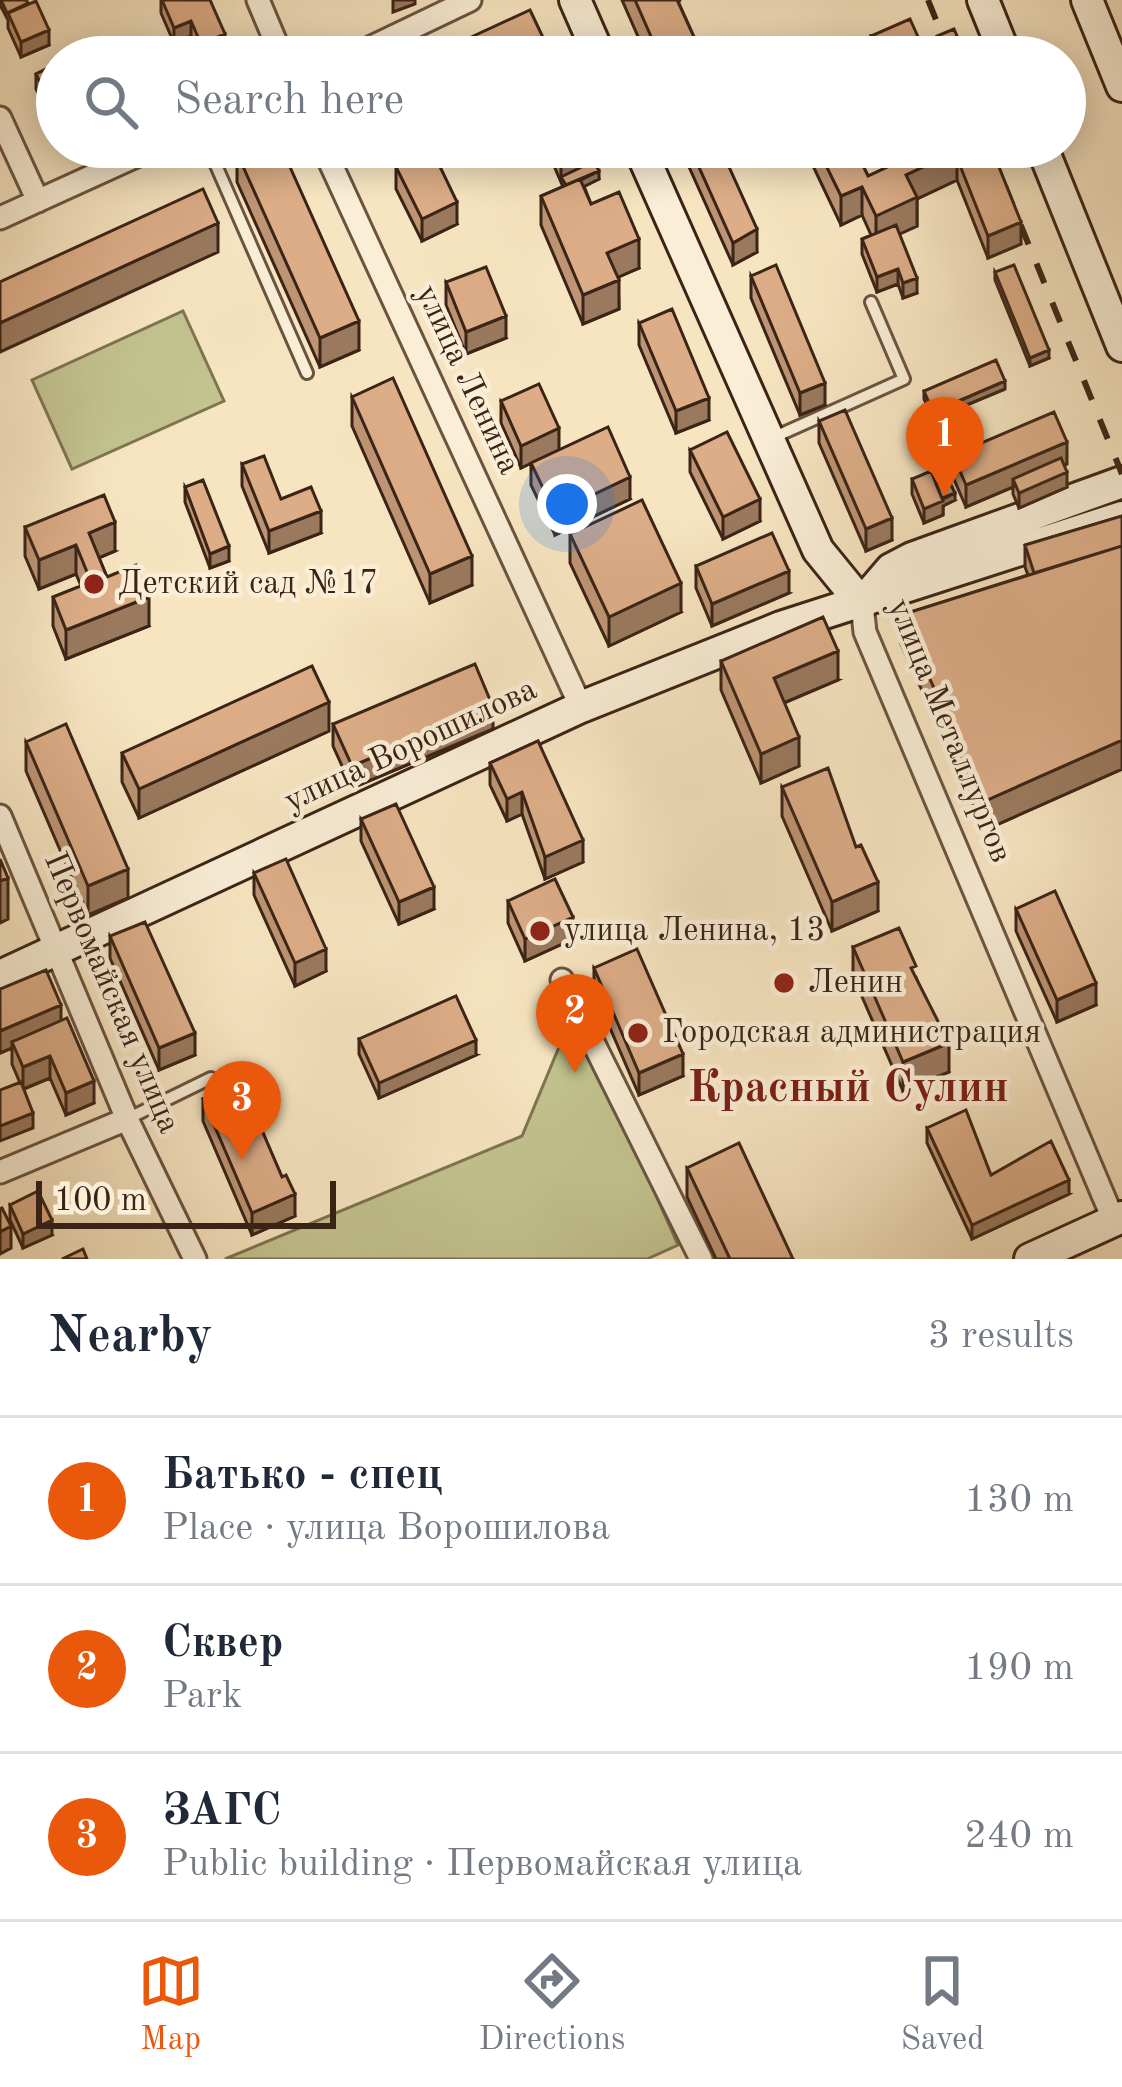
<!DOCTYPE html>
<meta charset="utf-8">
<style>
:root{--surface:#fff;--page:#f2f2f3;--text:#1f2937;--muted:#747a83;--line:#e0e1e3;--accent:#ea580c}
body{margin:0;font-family:"Old Standard TT",serif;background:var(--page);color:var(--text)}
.scale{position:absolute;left:36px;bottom:30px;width:300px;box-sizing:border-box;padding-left:12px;border:6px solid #3b2416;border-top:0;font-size:33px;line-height:42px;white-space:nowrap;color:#3b2416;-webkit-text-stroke:9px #faeed7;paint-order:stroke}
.you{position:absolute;left:567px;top:504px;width:42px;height:42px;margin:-30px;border:9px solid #fff;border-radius:50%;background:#1a73e8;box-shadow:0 0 0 18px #1a73e833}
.badge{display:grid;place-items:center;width:78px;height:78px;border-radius:50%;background:var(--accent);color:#fff;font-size:39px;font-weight:700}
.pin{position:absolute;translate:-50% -99px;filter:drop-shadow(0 3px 6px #0008)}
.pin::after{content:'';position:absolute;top:63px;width:42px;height:36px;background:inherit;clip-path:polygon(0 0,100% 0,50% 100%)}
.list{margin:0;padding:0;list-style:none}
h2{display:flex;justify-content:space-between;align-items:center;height:156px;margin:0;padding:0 48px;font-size:51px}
h2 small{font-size:39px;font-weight:400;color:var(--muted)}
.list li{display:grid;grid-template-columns:78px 1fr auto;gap:36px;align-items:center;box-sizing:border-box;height:168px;padding:0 48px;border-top:3px solid var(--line)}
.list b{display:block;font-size:45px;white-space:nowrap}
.list p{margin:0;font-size:39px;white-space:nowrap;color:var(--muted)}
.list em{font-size:39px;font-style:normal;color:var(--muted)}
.icon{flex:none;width:66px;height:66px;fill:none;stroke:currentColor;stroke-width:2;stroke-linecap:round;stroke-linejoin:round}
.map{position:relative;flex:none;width:1122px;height:1259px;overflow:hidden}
.search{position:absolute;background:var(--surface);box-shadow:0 6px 30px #0003;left:36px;right:36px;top:36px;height:132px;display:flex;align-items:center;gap:30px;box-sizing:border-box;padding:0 42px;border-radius:66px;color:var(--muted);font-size:45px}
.sheet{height:660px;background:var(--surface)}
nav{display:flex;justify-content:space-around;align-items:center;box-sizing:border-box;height:168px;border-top:3px solid var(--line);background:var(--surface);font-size:33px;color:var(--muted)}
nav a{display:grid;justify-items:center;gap:6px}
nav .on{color:var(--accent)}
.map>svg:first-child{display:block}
.green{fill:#c2c38f;stroke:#7e7452;stroke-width:3}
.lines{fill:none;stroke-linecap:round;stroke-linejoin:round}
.service-casing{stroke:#6a5441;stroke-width:16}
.minor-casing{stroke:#6a5441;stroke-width:27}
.secondary-casing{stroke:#3b2416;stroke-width:36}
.service{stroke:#faeed7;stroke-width:10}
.minor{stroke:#faeed7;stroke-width:21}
.secondary{stroke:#faeed7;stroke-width:30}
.rail{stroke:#3b2416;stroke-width:6;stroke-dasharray:21 21;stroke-linecap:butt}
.wall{fill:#bd9574;stroke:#3b2416;stroke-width:3}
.shaded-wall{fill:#9a795e;stroke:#3b2416;stroke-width:3}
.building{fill:#dcad87;stroke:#3b2416;stroke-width:3}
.poi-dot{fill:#8f2418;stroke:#faeed7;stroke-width:4.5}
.labels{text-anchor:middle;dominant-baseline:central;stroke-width:9;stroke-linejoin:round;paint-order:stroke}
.street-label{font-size:33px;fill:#3b2416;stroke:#faeed7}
.poi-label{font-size:33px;fill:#3b2416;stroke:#faeed7;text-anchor:start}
.district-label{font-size:45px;font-weight:bold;fill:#7a1f14;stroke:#faeed7}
</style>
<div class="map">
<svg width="1122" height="1259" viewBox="0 0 1122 1259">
<rect width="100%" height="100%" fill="#f7e5c1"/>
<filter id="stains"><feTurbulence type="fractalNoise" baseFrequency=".00167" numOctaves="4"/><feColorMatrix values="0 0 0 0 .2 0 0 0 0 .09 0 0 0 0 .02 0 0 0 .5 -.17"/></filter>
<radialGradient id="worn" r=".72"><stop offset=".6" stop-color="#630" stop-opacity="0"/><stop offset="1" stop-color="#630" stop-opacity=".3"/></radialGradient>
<!-- green -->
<path class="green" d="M183 311 224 401 72 469 32 380Z
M574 1011 678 1245 647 1259H225L522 1136Z"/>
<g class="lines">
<defs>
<path id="service" d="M208 147 307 373
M770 439 904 379 871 302
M127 1119 211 1078"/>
<path id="minor" d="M258 0 282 57
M351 57 470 0
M0 118 38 201
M323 147 581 707
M0 218 156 147
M862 604 865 632 1114 1221
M0 816 127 1119 195 1259
M562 980 701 1259
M0 1172 127 1119"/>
<path id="secondary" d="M575 0 600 57
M983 0 1006 57
M1087 0 1122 86
M639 147 818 550 862 604
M1042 147 1122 346
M873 590 891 569 912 558 1122 482
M0 976 581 707 781 627 1122 517
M1030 1259 1122 1217"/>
</defs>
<!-- service casing -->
<use href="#service" class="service-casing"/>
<!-- minor casing -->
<use href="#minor" class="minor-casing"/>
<!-- secondary casing -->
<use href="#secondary" class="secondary-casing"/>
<!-- service -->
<use href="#service" class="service"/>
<!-- minor -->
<use href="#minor" class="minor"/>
<!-- secondary -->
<use href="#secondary" class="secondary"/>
<!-- rail -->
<path class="rail" d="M928 0 951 57
M989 147 1122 474"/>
</g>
<!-- wall -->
<path class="wall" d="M0 0H26L49 45 21 57 8 28V20L0 5Z
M161 0H210L225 49 207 57H200L191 36 174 43 161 13Z
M622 0H681L678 1 703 57H647Z
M871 36 927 57H871Z
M57 64V139L48 117V107L45 108 36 89V74Z
M546 147H593V161L599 179 584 186 591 204 639 268 618 277 619 309 583 324 541 225V196L563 187Z
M685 147H720L757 252 733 265 685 158Z
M804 147H854L868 176 913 155 909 147H991L1021 244 988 258 957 180 917 199V226L899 234 917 293 903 298 898 284 877 292 862 254V239L871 235 862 215 841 225Z
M237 153 359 350 320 367 237 182Z
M396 167 457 224 422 241 396 189Z
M995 272 1049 358 1030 366 995 280Z
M751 276 825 405 800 415 751 298Z
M446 282 506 338 466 354 446 305Z
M639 323 709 420 676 433 639 345Z
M1005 389 933 419 924 399V391Z
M352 397 472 585 430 603 352 426Z
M501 401 559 449 630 499 555 535 531 485V463L521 468 501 423Z
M819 421 892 540 866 551 819 443Z
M690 450 760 521 723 539 690 472Z
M953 455 1067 464 1064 465 1067 487 1019 508 1013 494V487L966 507 953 477Z
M242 464 281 499 321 533 269 553 242 486Z
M912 479 936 484 955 500 943 506V515L924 523 912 494Z
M185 487 229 561 210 568 185 502Z
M1122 516V769L985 830 901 644V615L1028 575 1025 567V545Z
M25 527 115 551 99 558 107 577 149 626 66 659 53 626V597L81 586 76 574 39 589 25 556Z
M570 534 681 612 609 646 570 563Z
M696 566 789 593 712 626 696 588Z
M721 661 838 680 784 703 799 766 761 783 721 690Z
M333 724 493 729 352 788 333 746Z
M329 731 139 818 122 782V753Z
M538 741 583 862 545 879 522 814 507 821 490 785V763Z
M26 742 128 898 88 915 26 771Z
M782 787 878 911 832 931 782 816Z
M361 819 434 909 399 924 361 841Z
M254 873 326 971 295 986 254 895Z
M508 901 573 939 525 961 508 923Z
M1016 909 1096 1005 1057 1022 1016 931Z
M110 936 195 1055 159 1070 110 958Z
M853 947 916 977 949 1072 903 1091 853 976Z
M594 968 683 1076 639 1095 594 991Z
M0 989 61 1021 94 1103 66 1115 50 1078 24 1089 33 1128 20 1083 12 1064V1048L0 1053Z
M359 1039 476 1055 379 1098 359 1054Z
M203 1099 253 1111 282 1177 295 1216 252 1235 203 1121Z
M927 1128 991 1175 1069 1194 972 1239 927 1143Z
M687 1168 793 1259H716L687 1197Z
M10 1205 52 1235 23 1248 10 1220Z"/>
<!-- shaded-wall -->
<path class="shaded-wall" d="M393 0H415V4L393 12Z
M191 21V36L174 43V28Z
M49 30V45L21 57V42Z
M225 34V49L207 57H201V44Z
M548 48V57H529Z
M57 88V103L48 95V107L45 108V93Z
M591 147H593V168L561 177V162Z
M966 147V175L957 158V180L917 199V226L876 245V216L906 175Z
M599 171V179L567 195V187Z
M862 187V215L841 225V196Z
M457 202V224L422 241V219Z
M1021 222V244L988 258V236Z
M218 223V252L0 352V323Z
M757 229V252L733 265V243Z
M639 239V268L607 282V253Z
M898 269V284L877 292V277Z
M917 278V293L903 298V283Z
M619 280V309L583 324V295Z
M506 316V338L466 354V332Z
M359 321V350L320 367V338Z
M1049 350V358L1030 366V358Z
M1005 381V389L933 419V412Z
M825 383V405L800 415V393Z
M709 398V420L676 433V411Z
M559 428V450L521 468V446Z
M1067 442V464L1016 486 1013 479V487L966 507V485Z
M1067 472V487L1019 508V493Z
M630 477V499L555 535V513Z
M955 493V500L943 506V515L924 523V509Z
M760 499V521L723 539V517Z
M321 511V533L269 553V531Z
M892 518V540L866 551V529Z
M115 522V551L89 562V533Z
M76 545V574L39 589V560Z
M229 546V561L210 568V554Z
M472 556V585L430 603V574Z
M789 571V593L712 626V604Z
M681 583V612L609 646V617Z
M149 597V626L66 659V630Z
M838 651V680L774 707V678Z
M329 702V731L139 818V789Z
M493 707V729L352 788V766Z
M799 737V766L761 783V754Z
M1122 740V769L985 830V801Z
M522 792V814L507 821V799Z
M583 840V862L545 879V857Z
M128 869V898L88 915V886Z
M8 878V919L0 923V881Z
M878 882V911L832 931V902Z
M434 887V909L399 924V902Z
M573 917V939L525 961V939Z
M326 949V971L295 986V963Z
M1096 983V1005L1057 1022V1000Z
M61 1005V1028L12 1042V1048L0 1053V1031Z
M195 1033V1055L159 1070V1048Z
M476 1040V1055L379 1098V1083Z
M949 1043V1072L903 1091V1062Z
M683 1054V1076L639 1095V1073Z
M50 1056V1078L23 1089V1067Z
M94 1081V1103L66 1115V1093Z
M33 1113V1128L0 1141V1126Z
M1069 1180V1194L972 1239V1225Z
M295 1194V1216L252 1235V1213Z
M52 1220V1235L23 1248V1234Z
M11 1226V1248L0 1254V1232Z"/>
<!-- building -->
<path class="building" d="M1 0H26L28 3 7 13Z
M162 0H210L225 34 201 44 191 21 174 28Z
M635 0H677L703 57H660Z
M36 1 49 30 21 42 8 13Z
M530 10 548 48 529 57H428Z
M910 19 927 57H881L871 36Z
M954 29 966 57H946L937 36Z
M122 38 129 57H92L89 51Z
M159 45 165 57H134V56Z
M233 47 237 57H211Z
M57 64V88L45 93 36 74Z
M57 91V117L48 95Z
M251 147H281L359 321 320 338 237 153Z
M555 147H591L561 162Z
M690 147H720L757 229 733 243Z
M817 147H854L868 176 924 150 923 147H965L906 175 917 197 876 216 862 187 841 196Z
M966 147H991L1021 222 988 236 957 158 968 154Z
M432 150 457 202 422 219 396 167Z
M594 161 599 171 566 185 561 177Z
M580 179 591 204 619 192 639 239 607 253 619 280 583 295 541 196Z
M203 189 218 223 0 323V282Z
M896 225 917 278 903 283 898 269 877 277 862 239Z
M776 265 825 383 800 393 751 276Z
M1014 265 1049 350 1030 358 995 272Z
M486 267 506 316 466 332 446 282Z
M672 309 709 398 676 411 639 323Z
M996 360 1005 381 933 412 924 391Z
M393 378 472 556 430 574 352 397Z
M539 384 559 428 521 446 501 401Z
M845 410 892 518 866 529 819 421Z
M1054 412 1067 442 966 485 953 455Z
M608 427 630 477 555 513 531 463Z
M727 432 760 499 723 517 690 450Z
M264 456 281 499 311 487 321 511 269 531 242 464Z
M1061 458 1067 472 1019 493 1013 479Z
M931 471 943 501 924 509 912 479Z
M948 479 955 493 942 498 936 484Z
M203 480 229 546 210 554 185 487Z
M104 495 115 522 89 533 107 577 136 565 149 597 66 630 53 597 91 582 76 545 39 560 25 527Z
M642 500 681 583 609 617 570 534Z
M1122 516V546L1034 573 1025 545Z
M772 533 789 571 712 604 696 566Z
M1122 546V740L985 801 901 615Z
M823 617 838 651 774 678 799 737 761 754 721 661Z
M475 664 493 707 352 766 333 724Z
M312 666 329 702 139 789 122 753Z
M66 724 128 869 88 886 26 742Z
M538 741 583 840 545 857 522 792 507 799 490 763Z
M828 768 856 847 861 845 878 882 832 902 782 787Z
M396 804 434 887 399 902 361 819Z
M0 859 8 878 0 881Z
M286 859 326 949 295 963 254 873Z
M555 879 573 917 525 939 508 901Z
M1055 891 1096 983 1057 1000 1016 909Z
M145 922 195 1033 159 1048 110 936Z
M899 928 916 966 911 968 949 1043 903 1062 853 947Z
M637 949 683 1054 639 1073 594 968Z
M46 970 61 1005 0 1031V989Z
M456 996 476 1040 379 1083 359 1039Z
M67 1018 94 1081 66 1093 50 1056 23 1067 12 1042Z
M245 1080 253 1098 249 1100 282 1177 286 1175 295 1194 252 1213 203 1099Z
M21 1082 33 1113 0 1126V1090Z
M966 1110 991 1175 1051 1141 1069 1180 972 1225 927 1128Z
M739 1143 793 1259H730L687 1168Z
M38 1191 52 1220 23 1234 10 1205Z
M2 1208 11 1226 0 1232V1209Z
M83 1249 87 1259H62Z"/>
<!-- markers -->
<g class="poi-dot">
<circle cx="94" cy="584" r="12"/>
<circle cx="540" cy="931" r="12"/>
<circle cx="784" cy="983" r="12"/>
<circle cx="638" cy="1033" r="12"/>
</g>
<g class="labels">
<!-- street labels -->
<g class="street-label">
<text transform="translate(467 380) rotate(65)">улица Ленина</text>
<text transform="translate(949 731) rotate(68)">улица Металлургов</text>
<text transform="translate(411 746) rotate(-25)">улица Ворошилова</text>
<text transform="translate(111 993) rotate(67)">Первомайская улица</text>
</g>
<!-- poi labels -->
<g class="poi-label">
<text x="118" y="584">Детский сад №17</text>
<text x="564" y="931">улица Ленина, 13</text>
<text x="808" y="983">Ленин</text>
<text x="662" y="1033">Городская администрация</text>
</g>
<!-- district labels -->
<g class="district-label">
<text x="848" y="1089">Красный Сулин</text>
</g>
</g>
<rect width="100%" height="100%" filter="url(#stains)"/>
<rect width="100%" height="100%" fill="url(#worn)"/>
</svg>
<div class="scale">100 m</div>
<div class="you"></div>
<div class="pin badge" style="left:945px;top:496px">1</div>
<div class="pin badge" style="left:575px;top:1073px">2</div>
<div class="pin badge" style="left:242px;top:1160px">3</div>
<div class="search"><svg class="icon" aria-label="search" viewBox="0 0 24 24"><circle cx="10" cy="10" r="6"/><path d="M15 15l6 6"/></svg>Search here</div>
</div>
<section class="sheet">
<h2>Nearby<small>3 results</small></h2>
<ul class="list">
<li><span class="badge">1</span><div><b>Батько - спец</b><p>Place · улица Ворошилова</p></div><em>130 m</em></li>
<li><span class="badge">2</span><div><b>Сквер</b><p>Park</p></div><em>190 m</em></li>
<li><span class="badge">3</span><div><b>ЗАГС</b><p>Public building · Первомайская улица</p></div><em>240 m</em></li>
</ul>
</section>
<nav>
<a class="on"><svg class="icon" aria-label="map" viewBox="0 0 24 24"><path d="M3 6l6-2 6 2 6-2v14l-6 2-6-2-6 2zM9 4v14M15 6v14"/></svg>Map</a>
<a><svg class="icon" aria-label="directions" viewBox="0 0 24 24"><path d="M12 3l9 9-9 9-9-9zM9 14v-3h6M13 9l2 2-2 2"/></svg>Directions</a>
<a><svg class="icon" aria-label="saved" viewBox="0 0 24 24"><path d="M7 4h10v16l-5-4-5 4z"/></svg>Saved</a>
</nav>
